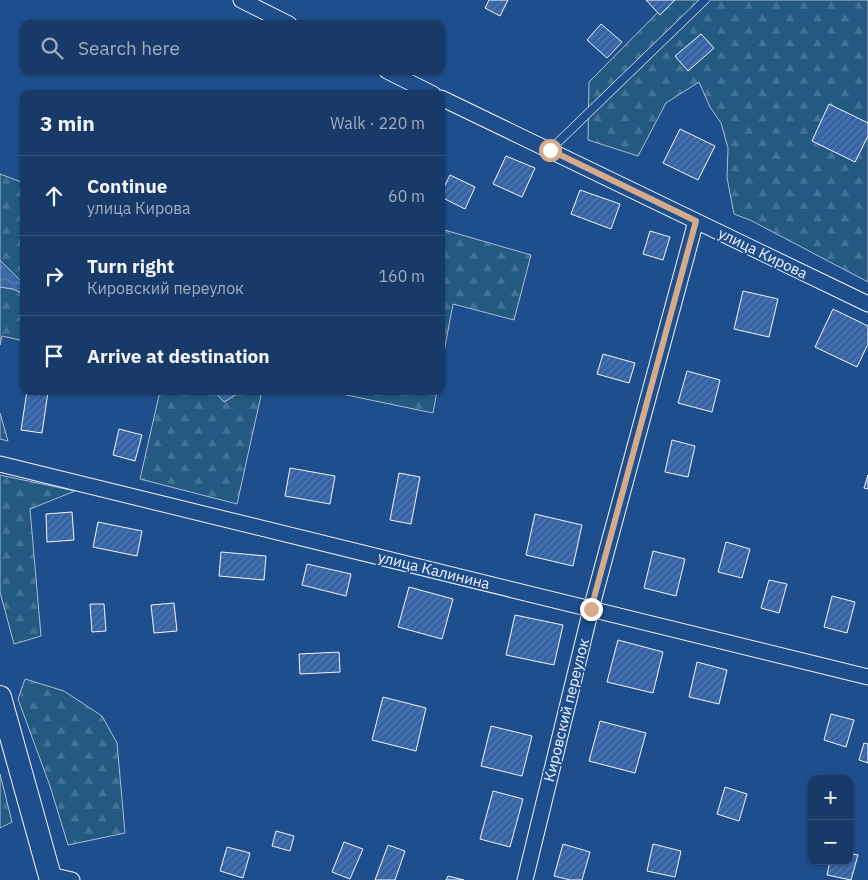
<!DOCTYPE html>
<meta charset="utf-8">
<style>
:root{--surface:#173a69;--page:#244571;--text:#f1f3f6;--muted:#9eadc0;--line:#36547d}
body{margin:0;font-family:"IBM Plex Sans",sans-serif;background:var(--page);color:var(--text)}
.controls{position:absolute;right:15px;bottom:15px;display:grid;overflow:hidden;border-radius:10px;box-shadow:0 1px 4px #0004}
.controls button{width:45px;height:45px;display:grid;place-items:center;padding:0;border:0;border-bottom:1px solid var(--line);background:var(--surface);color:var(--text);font:25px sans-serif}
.stop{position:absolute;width:15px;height:15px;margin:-11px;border:4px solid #d6ab8b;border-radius:50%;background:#fff}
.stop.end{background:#d6ab8b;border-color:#fff;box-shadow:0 1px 5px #0008}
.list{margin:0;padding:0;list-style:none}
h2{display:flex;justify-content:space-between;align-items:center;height:65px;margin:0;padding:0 20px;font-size:21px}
h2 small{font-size:16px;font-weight:400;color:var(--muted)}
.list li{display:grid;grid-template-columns:32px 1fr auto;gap:15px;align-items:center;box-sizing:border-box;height:80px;padding:0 20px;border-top:1px solid var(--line)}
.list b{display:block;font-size:19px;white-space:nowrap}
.list p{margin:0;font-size:16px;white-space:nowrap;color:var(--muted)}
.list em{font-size:16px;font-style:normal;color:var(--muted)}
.icon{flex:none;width:28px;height:28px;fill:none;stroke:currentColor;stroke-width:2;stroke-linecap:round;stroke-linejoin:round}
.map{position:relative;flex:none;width:868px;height:880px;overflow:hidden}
.search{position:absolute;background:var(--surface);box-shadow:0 1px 4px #0004;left:20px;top:20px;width:425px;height:55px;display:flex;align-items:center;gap:12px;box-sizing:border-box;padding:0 18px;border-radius:10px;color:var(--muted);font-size:19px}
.panel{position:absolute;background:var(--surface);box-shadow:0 1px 4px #0004;left:20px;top:90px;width:425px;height:305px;border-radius:10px}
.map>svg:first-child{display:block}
.forest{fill:url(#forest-firs);stroke:#a8bbd7}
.water{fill:url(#water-waves);stroke:#a8bbd7}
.building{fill:url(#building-hatch);stroke:#f2f6ff}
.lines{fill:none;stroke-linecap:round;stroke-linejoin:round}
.service-casing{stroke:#f2f6ff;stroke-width:9}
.minor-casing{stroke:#f2f6ff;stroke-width:17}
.secondary-casing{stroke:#f2f6ff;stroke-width:24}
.service{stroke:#1f4e8c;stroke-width:8}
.minor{stroke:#1f4e8c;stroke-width:15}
.secondary{stroke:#1f4e8c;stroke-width:22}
.route{stroke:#d6ab8b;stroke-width:6}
.labels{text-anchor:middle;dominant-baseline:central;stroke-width:4;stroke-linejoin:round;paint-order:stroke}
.street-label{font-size:15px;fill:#f2f6ff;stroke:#1f4e8c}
</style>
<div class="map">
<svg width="868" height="880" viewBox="0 0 868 880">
<defs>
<pattern id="forest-firs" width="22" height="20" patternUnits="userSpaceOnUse" patternTransform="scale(1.25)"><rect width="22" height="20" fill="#245a82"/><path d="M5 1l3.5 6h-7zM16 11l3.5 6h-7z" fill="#447295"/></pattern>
<pattern id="water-waves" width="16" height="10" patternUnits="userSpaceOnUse" patternTransform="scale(1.25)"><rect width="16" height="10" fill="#3b69a3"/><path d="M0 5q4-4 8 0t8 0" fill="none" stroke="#587fb1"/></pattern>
<pattern id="building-hatch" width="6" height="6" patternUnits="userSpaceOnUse" patternTransform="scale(1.25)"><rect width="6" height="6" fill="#3563a3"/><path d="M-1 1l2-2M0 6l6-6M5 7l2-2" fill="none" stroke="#537ab1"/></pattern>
</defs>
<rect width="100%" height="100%" fill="#1f4e8c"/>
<!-- forest -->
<path class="forest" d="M670 0H868V282L750 220 734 214 727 178 728 148 721 123 710 107 699 82 666 103 638 156 588 140 589 82Z
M0 174 24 183V284L0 260Z
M441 229 531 255 514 320 453 304 441 368Z
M0 287 13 289 24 294V341L2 336 0 345Z
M160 391H214L224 402 242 391H262L237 504 140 479Z
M327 391H437L433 413Z
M0 413 8 441 0 439Z
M0 475 75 491 30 509 41 636 14 644 0 592Z
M25 679 64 691 102 716 117 743 125 833 68 845 50 786 18 699Z
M0 774 12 822 0 828Z"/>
<!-- water -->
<path class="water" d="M0 260 24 284V294L13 289 0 287Z
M214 391H242L224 402Z"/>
<!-- building -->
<path class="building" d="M489 0H508L500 16 485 8Z
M646 0H675L660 15Z
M601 24 622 42 607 58 587 40Z
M701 34 714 48 688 71 675 56Z
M829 104 868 123V136L855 162 812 141Z
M680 129 715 146 698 180 663 163Z
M506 156 535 168 522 197 493 184Z
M450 175 475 187 465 209 441 197V193Z
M580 190 620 204 611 229 571 214Z
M650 231 670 237 663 260 643 254Z
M743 291 778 299 769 337 734 329Z
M833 309 868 326V344L857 367 815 347Z
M603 354 635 363 629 383 597 374Z
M687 371 720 380 712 412 678 403Z
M27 391 48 392 42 433 21 430Z
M119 429 142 435 135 461 113 455Z
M672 440 695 446 688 477 665 472Z
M290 468 335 476 330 504 285 496Z
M399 473 420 477 411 524 390 520Z
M868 475V489L864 488Z
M72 512 74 540 47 542 46 514Z
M535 514 582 525 573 566 526 555Z
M98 522 142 531 137 556 93 547Z
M726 542 750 549 742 578 718 572Z
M653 551 685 559 676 596 644 588Z
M221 552 266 556 264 580 219 576Z
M307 564 351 574 346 596 302 585Z
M769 580 787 584 779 613 761 608Z
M409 587 453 599 442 639 398 627Z
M832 596 855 602 847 633 824 627Z
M174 603 177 631 154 633 151 605Z
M90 604H104L106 631 92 632Z
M515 615 563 625 554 665 506 655Z
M618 640 663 652 653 693 607 682Z
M339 652 340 672 300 674 299 654Z
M697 662 727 670 719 704 689 697Z
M383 697 426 708 416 751 372 740Z
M831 714 854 720 846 747 824 740Z
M600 721 646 733 635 773 589 761Z
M491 726 532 736 522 776 481 766Z
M864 743 868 744V763L859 760Z
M725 787 747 794 739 821 717 814Z
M493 791 523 799 510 847 480 839Z
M276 831 294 836 290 851 272 846Z
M344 842 363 849 350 879 332 872Z
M563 844 590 852 582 880H570L554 876Z
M653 844 681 851 675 877 647 871Z
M388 845 405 851 395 880H375Z
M227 847 250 853 243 878 220 871Z
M849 853 858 855 851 880 827 875 830 861H849Z
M448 876 464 880H446Z"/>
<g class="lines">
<defs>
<path id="service" d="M550 150 705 0"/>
<path id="minor" d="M241 0 289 24
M387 71 433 94
M441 98 868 304
M0 464 868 677
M50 875 72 880
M525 880 591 609 696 221"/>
<path id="secondary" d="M0 697 51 880"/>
</defs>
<!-- service casing -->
<use href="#service" class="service-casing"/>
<!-- minor casing -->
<use href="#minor" class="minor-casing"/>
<!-- secondary casing -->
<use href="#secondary" class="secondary-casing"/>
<!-- service -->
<use href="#service" class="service"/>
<!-- minor -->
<use href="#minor" class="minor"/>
<!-- secondary -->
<use href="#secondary" class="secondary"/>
</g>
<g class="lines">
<!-- route -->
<path class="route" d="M550 150 696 221 591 609"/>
</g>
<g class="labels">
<!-- street labels -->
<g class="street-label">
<text transform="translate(763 253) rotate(26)">улица Кирова</text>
<text transform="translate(434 570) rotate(14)">улица Калинина</text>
<text transform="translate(566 710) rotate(-76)">Кировский переулок</text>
</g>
</g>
</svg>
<div class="controls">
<button>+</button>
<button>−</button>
</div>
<div class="stop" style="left:550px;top:150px"></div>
<div class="stop end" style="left:591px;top:609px"></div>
<div class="search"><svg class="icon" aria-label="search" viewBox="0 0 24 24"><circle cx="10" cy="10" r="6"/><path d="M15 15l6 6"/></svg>Search here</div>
<section class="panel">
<h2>3 min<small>Walk · 220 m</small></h2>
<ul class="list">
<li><svg class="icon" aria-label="ahead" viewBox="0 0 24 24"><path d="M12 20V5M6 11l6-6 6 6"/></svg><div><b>Continue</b><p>улица Кирова</p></div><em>60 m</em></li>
<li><svg class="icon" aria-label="right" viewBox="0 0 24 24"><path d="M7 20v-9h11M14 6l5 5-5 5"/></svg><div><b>Turn right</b><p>Кировский переулок</p></div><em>160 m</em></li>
<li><svg class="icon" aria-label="arrive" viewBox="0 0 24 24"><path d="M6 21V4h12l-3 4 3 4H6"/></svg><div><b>Arrive at destination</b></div></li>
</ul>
</section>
</div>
